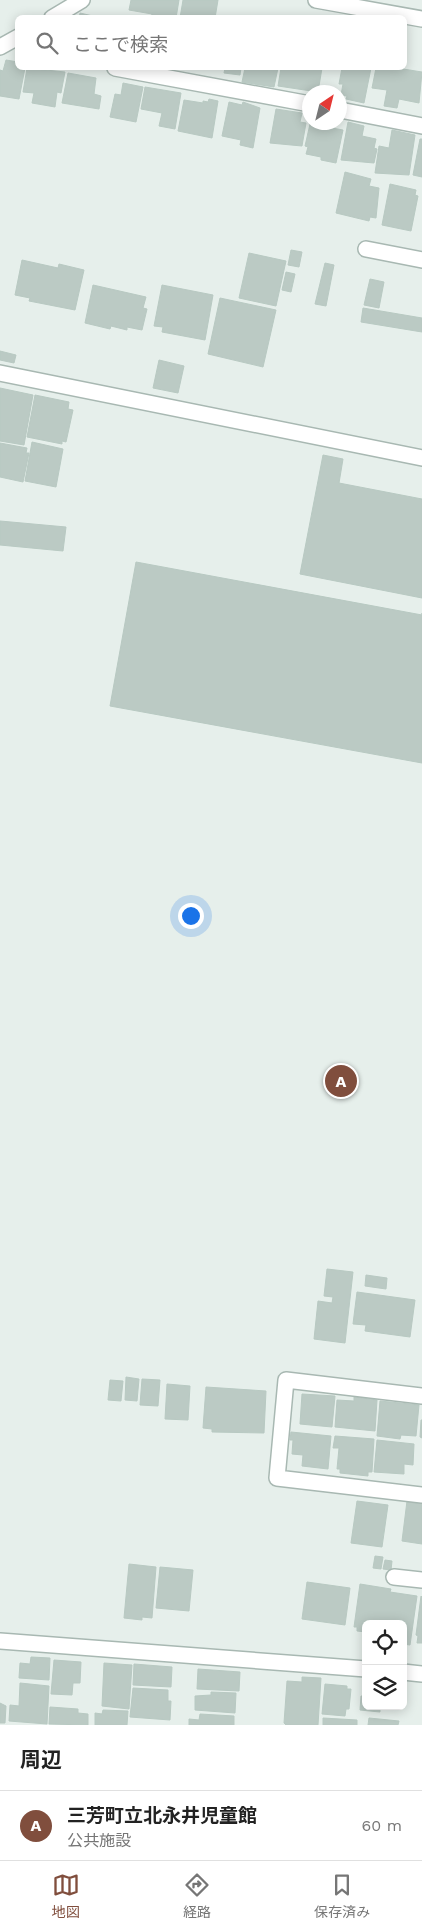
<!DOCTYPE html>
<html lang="ja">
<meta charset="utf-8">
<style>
:root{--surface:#fff;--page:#f6f6f6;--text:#222;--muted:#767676;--line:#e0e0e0;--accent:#804e3d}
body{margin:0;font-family:"Work Sans","Noto Sans JP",sans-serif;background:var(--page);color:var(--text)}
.controls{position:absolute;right:15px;bottom:15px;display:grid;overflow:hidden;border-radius:8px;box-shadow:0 2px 12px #0003}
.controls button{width:45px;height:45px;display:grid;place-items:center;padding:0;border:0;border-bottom:1px solid var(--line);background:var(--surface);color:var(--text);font:25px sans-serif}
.compass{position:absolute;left:302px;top:85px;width:45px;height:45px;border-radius:50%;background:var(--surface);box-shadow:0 2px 12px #0003;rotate:35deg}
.you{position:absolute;left:190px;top:915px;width:18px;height:18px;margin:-12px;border:4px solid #fff;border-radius:50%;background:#1a73e8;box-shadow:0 0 0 8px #1a73e833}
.badge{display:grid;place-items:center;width:32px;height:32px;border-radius:50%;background:var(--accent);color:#fff;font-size:16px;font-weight:700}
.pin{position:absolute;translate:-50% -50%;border:2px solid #fff;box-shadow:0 1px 5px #0006}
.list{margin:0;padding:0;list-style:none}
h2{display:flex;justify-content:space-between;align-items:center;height:65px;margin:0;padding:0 20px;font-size:21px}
h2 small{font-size:16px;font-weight:400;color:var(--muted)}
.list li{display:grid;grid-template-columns:32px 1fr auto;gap:15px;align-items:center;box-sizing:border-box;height:70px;padding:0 20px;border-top:1px solid var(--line)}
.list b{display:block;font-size:19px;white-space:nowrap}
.list p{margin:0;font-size:16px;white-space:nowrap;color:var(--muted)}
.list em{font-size:16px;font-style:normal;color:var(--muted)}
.icon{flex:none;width:28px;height:28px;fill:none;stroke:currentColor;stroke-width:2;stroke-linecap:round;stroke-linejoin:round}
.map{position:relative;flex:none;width:422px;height:1725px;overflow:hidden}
.search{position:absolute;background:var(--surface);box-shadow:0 2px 12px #0003;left:15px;right:15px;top:15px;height:55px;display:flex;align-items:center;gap:12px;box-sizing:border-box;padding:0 18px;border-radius:8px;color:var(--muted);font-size:19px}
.sheet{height:135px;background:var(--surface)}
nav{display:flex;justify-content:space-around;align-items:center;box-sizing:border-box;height:70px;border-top:1px solid var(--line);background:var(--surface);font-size:14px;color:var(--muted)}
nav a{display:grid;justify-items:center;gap:2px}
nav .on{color:var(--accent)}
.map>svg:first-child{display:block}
.building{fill:#bbcac4;stroke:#b8c9c2}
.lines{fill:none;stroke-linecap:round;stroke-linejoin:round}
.minor-casing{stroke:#a8b8b2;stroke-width:18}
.minor{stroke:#fff;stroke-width:15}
</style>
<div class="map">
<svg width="422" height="1725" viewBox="0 0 422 1725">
<rect width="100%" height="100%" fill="#e6efeb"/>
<!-- building -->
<path class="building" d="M131 0H179L176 18H151L152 14 129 10Z
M183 0H218L215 18H180Z
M80 13 97 17V18H79Z
M6 60 18 62V68H25L19 99 0 96V70L3 71Z
M27 68 65 72 61 93 57 92 55 107 32 103 34 93 23 92Z
M225 68H241L240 75 224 73Z
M245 68H278L274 87 242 82Z
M281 68H322L318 92 278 86Z
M342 68H371L364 103 346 99 347 96 341 95 343 84H339Z
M376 68H397L422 72 419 103 399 99 397 108 384 106 387 90 372 88Z
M68 73 96 78 94 94 101 96 99 109 62 103Z
M123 83 143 87 136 122 110 117 115 94 121 95Z
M145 87 181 93 175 129 159 126 162 113 141 109Z
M209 99 218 101 212 138 178 131 184 100 203 103V101L208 102Z
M229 102 242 105 243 102 260 108 253 148 240 145 241 140 222 136Z
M276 109 302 113 300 122 306 123 302 146 270 143Z
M348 122 364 126 362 136 376 139 374 148 377 149 374 163 341 160Z
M310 124 343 130 336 163 321 160V157L306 154 308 147 305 146Z
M392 130 415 135 409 175 375 173 379 146 389 148Z
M420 139H422V177L413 175Z
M345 172 371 179 369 186 379 188 376 218 370 217 369 221 336 213Z
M390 184 416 190 415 195 418 196 411 231 382 225Z
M291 250 302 252 299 267 288 265Z
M249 253 286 261 276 306 239 298Z
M22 260 58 268 59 264 84 270 75 310 29 301 30 298 15 295Z
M325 263 334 265 326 306 315 304Z
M286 272 295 274 291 292 282 290Z
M370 279 384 282 379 308 364 305Z
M93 285 146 297 143 308 147 309 142 330 127 327V330L111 326 110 329 85 323Z
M162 285 213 295 205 340 162 332 163 327 154 326Z
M220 298 276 310 263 367 208 354Z
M363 308 422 318V332L361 322Z
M0 351 16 355 14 363 0 360Z
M159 360 184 366 178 393 153 388Z
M0 388 33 395 24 445 0 441Z
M35 395 69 402 68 409 73 410 66 442 62 441V444L27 437Z
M32 442 63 449 56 487 25 481Z
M0 443 27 448 26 453H29L23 482 0 477Z
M323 455 343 459 339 483 422 499V598L300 574Z
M0 521 66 527 63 551 0 545Z
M136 562 422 615V613V763L110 706Z
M327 1269 353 1272 345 1343 314 1339 318 1301 332 1303 333 1297 324 1296Z
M366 1275 387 1278 386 1289 365 1286Z
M357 1292 415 1300 410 1337 365 1331 366 1325 353 1324Z
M126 1377 139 1379 137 1401 125 1400Z
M142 1379 160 1380 158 1406 140 1405Z
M110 1380 123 1381 121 1401 108 1400Z
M167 1384 190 1386 188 1420 165 1419Z
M206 1387 266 1391 264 1433 212 1432V1429L203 1428Z
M302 1394 335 1396 332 1427 300 1424Z
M354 1397 377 1400 375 1431 335 1427 337 1400 354 1401Z
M380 1401 419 1405 416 1436 401 1435 400 1439 377 1436Z
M421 1420H422V1438L420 1437Z
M291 1432 331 1436 328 1469 302 1466 303 1455 292 1454 293 1440H290Z
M335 1436 374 1439 372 1472H368V1476L340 1473V1469H337L339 1448H333Z
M377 1440 414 1444 413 1465 404 1464V1474L374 1472Z
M357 1501 388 1505 382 1547 351 1543Z
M407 1501 422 1503V1544L402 1541Z
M375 1556 383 1557 381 1569 373 1568Z
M385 1560 392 1561 391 1570 383 1569Z
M129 1564 156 1567 152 1618 142 1617V1620L124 1618Z
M160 1567 193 1570 189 1611 156 1608Z
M307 1582 350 1588 345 1625 302 1619Z
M360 1584 391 1589 390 1592 417 1596 410 1645 403 1644V1624H366V1632L357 1631V1627H354Z
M421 1596 422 1597V1643H417L418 1636 416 1635Z
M31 1657 50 1658 49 1680 19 1678 20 1663 30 1664Z
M54 1660 81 1662 80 1683H73L72 1695 51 1694Z
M104 1663 132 1665 129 1709 102 1706Z
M134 1664 172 1667 171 1687 133 1685Z
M198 1669 240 1672 239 1691 197 1689Z
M302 1677 321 1678 318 1725H286L284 1723 287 1681 302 1682Z
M20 1683 49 1686 47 1724 9 1721 10 1705 19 1706Z
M325 1684 347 1686V1689H351L349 1709H346L345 1716 322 1714Z
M133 1688 168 1690V1701H171L170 1720 130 1717Z
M211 1692 236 1693 235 1713 195 1710V1696L211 1695Z
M365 1692 366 1706H397V1709L380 1708V1712L360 1710 361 1696H365Z
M0 1703 6 1706 5 1723H0Z
M50 1707 78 1709V1713L88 1714V1725L49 1724Z
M103 1710 128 1711 127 1725H95V1713L102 1714Z
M200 1714 234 1716V1725H189V1719L199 1720Z
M323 1718 357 1720V1725H323Z
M369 1718 399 1721 398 1725H368Z"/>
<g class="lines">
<defs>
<path id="minor" d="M316 0 422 19
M52 18 82 0
M0 47 18 37
M115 68 310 104
M340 110 422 126
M366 249 422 260
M0 373 422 458
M422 1396 286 1380 277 1478 422 1495
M394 1577 422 1580
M0 1641 366 1669
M403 1672 422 1674"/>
</defs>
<!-- minor casing -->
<use href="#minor" class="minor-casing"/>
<!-- minor -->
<use href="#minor" class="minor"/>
</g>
</svg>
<div class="controls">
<button><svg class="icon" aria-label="locate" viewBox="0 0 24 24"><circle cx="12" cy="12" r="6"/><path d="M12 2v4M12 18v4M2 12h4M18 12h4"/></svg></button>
<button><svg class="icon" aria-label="layers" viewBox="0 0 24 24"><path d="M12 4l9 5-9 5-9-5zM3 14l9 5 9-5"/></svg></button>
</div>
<svg class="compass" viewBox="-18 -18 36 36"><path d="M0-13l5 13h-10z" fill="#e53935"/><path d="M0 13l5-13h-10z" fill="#767676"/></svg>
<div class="you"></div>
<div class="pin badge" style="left:341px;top:1081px">A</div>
<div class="search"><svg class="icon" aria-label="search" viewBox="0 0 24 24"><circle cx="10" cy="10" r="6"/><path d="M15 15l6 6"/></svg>ここで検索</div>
</div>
<section class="sheet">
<h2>周辺<small></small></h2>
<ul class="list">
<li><span class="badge">A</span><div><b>三芳町立北永井児童館</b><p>公共施設</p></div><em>60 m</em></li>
</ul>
</section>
<nav>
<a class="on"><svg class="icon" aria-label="map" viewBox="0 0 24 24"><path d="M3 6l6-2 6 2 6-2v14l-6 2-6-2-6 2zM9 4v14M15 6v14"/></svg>地図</a>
<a><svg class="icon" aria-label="directions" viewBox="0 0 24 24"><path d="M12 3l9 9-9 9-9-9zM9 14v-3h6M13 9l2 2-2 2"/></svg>経路</a>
<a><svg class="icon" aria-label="saved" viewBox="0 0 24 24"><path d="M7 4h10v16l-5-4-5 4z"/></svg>保存済み</a>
</nav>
